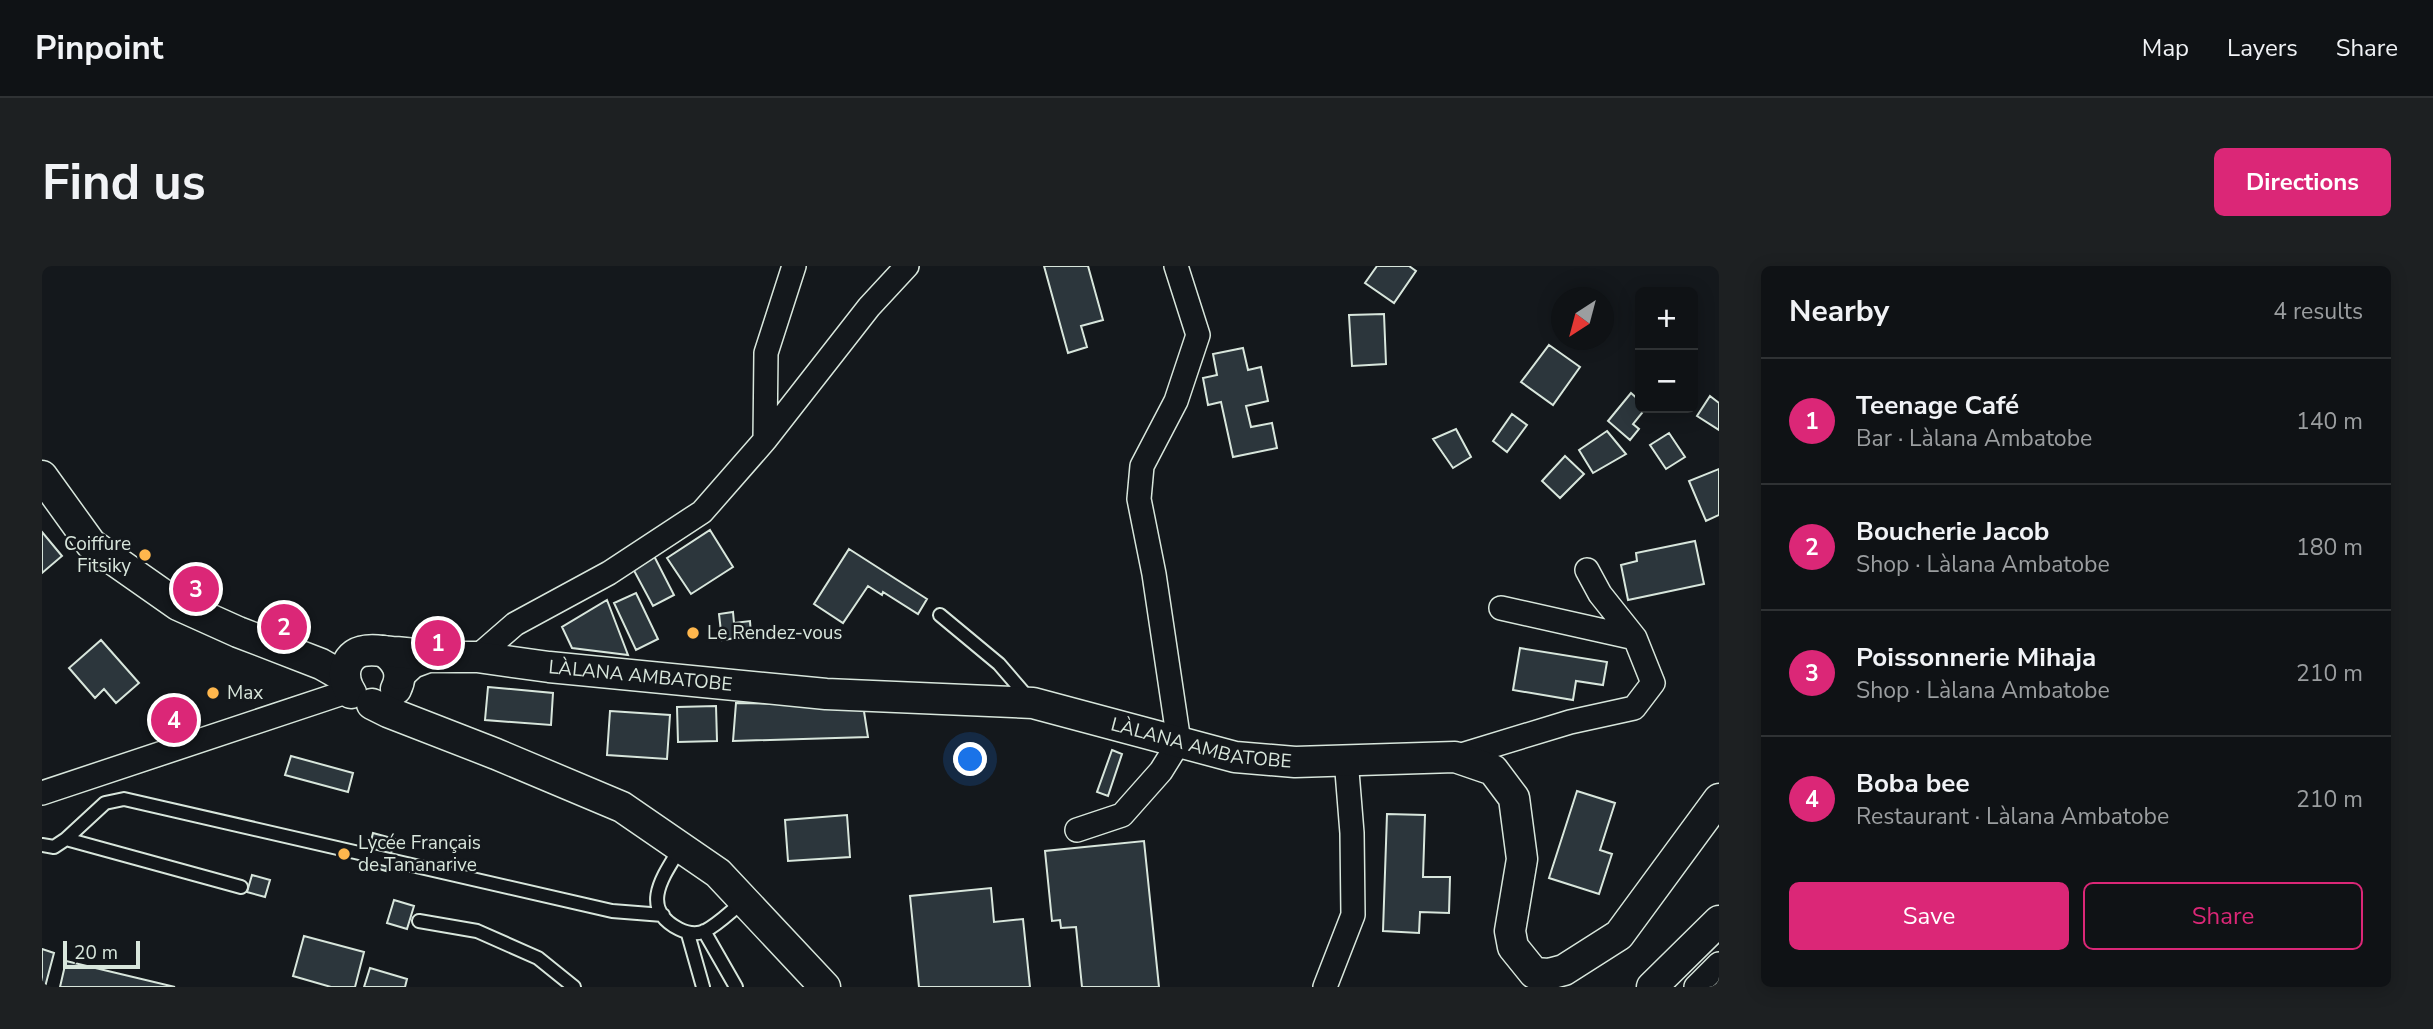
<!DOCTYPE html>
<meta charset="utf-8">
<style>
:root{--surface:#0f1215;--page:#1d2022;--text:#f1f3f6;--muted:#9b9ea0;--line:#2f3234;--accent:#db2777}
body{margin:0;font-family:"Nunito Sans",sans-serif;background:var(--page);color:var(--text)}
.controls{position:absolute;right:21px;top:21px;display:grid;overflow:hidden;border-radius:10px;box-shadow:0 4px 18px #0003}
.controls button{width:63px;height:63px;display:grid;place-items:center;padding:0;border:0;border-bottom:2px solid var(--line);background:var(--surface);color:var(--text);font:35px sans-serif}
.compass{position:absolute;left:1509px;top:21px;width:63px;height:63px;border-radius:50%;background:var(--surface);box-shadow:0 4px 18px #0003;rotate:216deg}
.scale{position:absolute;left:21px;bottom:18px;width:77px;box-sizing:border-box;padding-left:7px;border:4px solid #d8e6dc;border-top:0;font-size:19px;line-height:24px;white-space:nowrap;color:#d8e6dc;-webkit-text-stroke:5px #14181c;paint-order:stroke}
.you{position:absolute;left:929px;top:494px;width:24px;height:24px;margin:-18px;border:5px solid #fff;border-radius:50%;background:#1a73e8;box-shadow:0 0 0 10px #1a73e833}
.badge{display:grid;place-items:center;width:46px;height:46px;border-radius:50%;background:var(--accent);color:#fff;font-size:23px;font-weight:700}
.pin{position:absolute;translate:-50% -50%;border:4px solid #fff;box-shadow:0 2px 7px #0006}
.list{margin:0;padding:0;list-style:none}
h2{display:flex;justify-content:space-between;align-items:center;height:91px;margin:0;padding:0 28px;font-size:30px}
h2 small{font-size:23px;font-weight:400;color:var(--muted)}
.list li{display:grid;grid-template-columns:46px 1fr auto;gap:21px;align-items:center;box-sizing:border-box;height:126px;padding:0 28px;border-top:2px solid var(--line)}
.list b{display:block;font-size:26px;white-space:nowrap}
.list p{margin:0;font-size:23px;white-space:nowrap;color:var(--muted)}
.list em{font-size:23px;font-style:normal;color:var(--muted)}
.actions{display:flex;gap:14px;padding:21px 28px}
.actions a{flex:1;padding:16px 0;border:2px solid var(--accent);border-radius:10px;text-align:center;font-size:24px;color:var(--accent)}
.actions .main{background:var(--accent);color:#fff}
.map{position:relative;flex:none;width:1677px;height:721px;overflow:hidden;border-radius:10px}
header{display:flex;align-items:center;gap:42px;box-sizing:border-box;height:98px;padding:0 35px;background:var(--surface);border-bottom:2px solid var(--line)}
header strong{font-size:33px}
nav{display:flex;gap:38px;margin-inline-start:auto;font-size:24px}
.intro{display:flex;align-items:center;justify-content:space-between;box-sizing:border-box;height:168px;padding:0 42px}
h1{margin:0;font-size:49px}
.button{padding:18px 32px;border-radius:10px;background:var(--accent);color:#fff;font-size:24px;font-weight:700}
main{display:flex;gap:42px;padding:0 42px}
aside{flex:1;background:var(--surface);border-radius:10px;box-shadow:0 4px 18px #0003}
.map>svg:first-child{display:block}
.building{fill:#2c363c;stroke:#d8e6dc;stroke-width:2}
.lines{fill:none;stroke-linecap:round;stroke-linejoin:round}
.service-casing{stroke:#d8e6dc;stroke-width:16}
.minor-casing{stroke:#d8e6dc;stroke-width:26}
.tertiary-casing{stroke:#d8e6dc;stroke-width:33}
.service{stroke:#14181c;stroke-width:12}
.minor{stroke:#14181c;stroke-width:23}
.tertiary{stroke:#14181c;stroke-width:30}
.poi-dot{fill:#ffb74d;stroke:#14181c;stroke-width:2.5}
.labels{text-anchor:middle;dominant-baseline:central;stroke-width:5;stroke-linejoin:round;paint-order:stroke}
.poi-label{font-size:19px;fill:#d8e6dc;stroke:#14181c;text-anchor:start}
.street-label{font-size:19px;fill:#d8e6dc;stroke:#14181c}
</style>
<header>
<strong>Pinpoint</strong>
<nav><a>Map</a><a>Layers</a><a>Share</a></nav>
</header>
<div class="intro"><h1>Find us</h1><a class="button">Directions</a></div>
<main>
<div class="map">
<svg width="1677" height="721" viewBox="0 0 1677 721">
<rect width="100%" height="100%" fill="#14181c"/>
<!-- building -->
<path class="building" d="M1002 0H1046L1061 54 1039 60 1045 81 1026 87Z
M1335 0H1367L1374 5 1352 37 1323 17Z
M1342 48 1344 98 1310 100 1307 49Z
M1507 79 1538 101 1511 139 1479 116Z
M1201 82 1206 104 1219 101 1226 135 1204 140 1209 161 1230 157 1235 182 1191 191 1179 136 1166 139 1161 112 1175 109 1171 88Z
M1589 127 1598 135V142H1604L1591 158 1597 163 1588 174 1566 155Z
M1668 130 1677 137V164L1655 150Z
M1470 148 1485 159 1465 186 1451 175Z
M1414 163 1429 191 1411 202 1391 173Z
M1565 165 1584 188 1551 207 1537 184Z
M1627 167 1643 191 1624 203 1608 179Z
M1523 190 1542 208 1518 232 1500 215Z
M1677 203V249L1664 255 1647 215Z
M668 264 691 301 649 328 625 292Z
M0 266 20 290 0 307Z
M1653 275 1662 318 1586 334 1579 299 1595 295 1594 287Z
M807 283 885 333 876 348 841 326 840 329 826 320 801 357 772 338Z
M611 288 632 329 611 340 589 299Z
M594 327 616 373 594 384 572 337Z
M565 334 586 389 530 382 520 361Z
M691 346 692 357 708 355 709 370 680 374 677 348Z
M59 374 97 417 74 437 62 423 53 432 27 402Z
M1478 382 1565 396 1561 419 1534 415 1531 434 1471 424Z
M446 421 511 427 509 459 443 454Z
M694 437 821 439 826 471 691 475Z
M674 440 675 475 636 476 635 441Z
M568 445 628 449 625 493 565 489Z
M1070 484 1080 488 1066 530 1055 526Z
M249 490 311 507 306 526 243 509Z
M1535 525 1573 537 1558 584 1570 588 1557 628 1507 612Z
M1345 548 1383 549 1381 611H1408L1407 647 1378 646 1377 667 1341 665Z
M805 549 808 591 746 595 743 554Z
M331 567 353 573 344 605 323 599Z
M1102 575 1117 721H1040L1034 661 1019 662 1018 654 1010 655 1003 585Z
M210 609 228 614 223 631 205 626Z
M949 622 952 656 981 653 988 721H877L868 630Z
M352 634 372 640 365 663 345 657Z
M262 670 322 686 313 721H289L251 710Z
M0 683 12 687 3 721H0Z
M24 695 133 721H18Z
M328 702 365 713 363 721H322Z"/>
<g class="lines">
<defs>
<path id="service" d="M898 349 957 398 988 434
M24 573 199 621
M0 579 12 581 24 573 63 537 82 533 570 645 621 649
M639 581C622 609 596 642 637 663 645 667 654 669 663 665 677 658 690 644 702 635
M377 655 435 665 496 692 532 721
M662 665 694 721
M646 668 661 721"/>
<path id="minor" d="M752 0 724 87 723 174 827 41 865 0
M1459 342 1593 372
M435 391 473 358 567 307 660 246 723 174
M1413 491 1528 456 1592 442 1611 417 1593 372 1558 328 1545 304
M0 527 307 425
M1035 564 1080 549 1119 505 1137 476 1112 308 1097 233 1100 200 1134 135 1156 69 1134 0
M1283 721 1311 649 1310 567 1304 493
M1654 721 1677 698"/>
<g id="tertiary">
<path d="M0 210 49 278 136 339 196 366 279 398 302 411"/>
<path d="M341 385C355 394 362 407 354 423"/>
<path id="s1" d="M358 408 370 397 386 391H435L507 401 784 428 991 437 1193 491 1253 496 1413 491 1451 504 1472 532 1480 593 1468 665 1471 681 1492 707 1507 708 1522 704 1577 669 1677 533"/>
<path d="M309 427C304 419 301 411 304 401 310 383 326 383 341 385 357 387 371 386 386 391"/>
<path d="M330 438 346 446 454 488 580 541 676 607 783 721"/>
<path d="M1610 721 1677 655"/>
</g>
</defs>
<!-- service casing -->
<use href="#service" class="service-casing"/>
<!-- minor casing -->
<use href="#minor" class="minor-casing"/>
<!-- tertiary casing -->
<use href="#tertiary" class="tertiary-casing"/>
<!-- service -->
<use href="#service" class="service"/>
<!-- minor -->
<use href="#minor" class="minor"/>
<!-- tertiary -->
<use href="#tertiary" class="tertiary"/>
</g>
<!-- markers -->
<g class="poi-dot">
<circle cx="103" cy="289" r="7"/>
<circle cx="651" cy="367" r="7"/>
<circle cx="171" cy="427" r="7"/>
<circle cx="302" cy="588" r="7"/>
</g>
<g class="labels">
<!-- poi labels -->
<g class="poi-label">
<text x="89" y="278" text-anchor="end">Coiffure<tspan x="89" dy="22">Fitsiky</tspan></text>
<text x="665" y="367">Le Rendez-vous</text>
<text x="185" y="427">Max</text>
<text x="316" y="577">Lycée Français<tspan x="316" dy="22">de Tananarive</tspan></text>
</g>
<!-- street labels -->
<g class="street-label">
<text stroke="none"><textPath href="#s1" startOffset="247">LÀLANA AMBATOBE</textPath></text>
<text stroke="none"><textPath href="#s1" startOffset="814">LÀLANA AMBATOBE</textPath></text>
</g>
</g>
</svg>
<div class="controls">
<button>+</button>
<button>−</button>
</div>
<svg class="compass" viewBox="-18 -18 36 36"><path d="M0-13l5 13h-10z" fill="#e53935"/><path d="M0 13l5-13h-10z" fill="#9b9ea0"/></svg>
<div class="scale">20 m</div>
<div class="you"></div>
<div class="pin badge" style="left:396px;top:377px">1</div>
<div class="pin badge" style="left:242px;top:361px">2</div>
<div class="pin badge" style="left:154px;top:323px">3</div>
<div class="pin badge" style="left:132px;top:454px">4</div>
</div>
<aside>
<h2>Nearby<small>4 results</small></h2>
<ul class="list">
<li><span class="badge">1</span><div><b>Teenage Café</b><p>Bar · Làlana Ambatobe</p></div><em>140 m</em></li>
<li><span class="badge">2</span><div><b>Boucherie Jacob</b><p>Shop · Làlana Ambatobe</p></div><em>180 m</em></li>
<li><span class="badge">3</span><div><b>Poissonnerie Mihaja</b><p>Shop · Làlana Ambatobe</p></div><em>210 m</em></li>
<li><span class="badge">4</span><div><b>Boba bee</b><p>Restaurant · Làlana Ambatobe</p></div><em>210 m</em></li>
</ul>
<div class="actions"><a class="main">Save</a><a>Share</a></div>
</aside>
</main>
